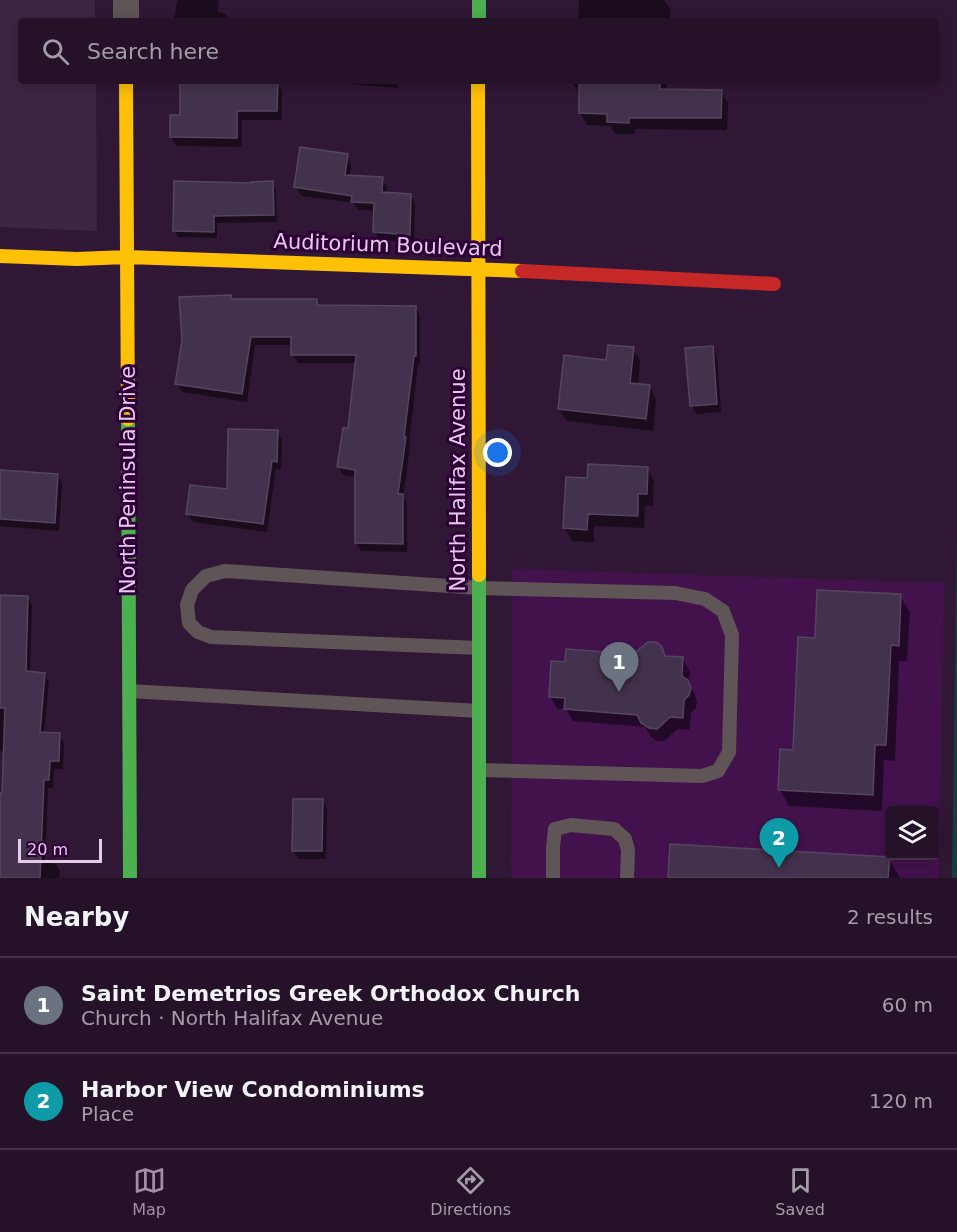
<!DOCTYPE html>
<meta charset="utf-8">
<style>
:root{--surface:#251128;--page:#2d1a30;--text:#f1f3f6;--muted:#a39da8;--line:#423145;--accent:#a58bac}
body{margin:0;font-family:"DejaVu Sans",sans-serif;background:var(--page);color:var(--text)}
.controls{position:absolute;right:18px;bottom:18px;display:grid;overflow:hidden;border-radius:6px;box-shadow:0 3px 15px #0003}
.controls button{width:54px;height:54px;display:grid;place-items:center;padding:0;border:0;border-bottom:2px solid var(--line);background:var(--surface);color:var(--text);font:30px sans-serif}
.scale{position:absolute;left:18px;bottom:15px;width:84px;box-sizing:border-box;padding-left:6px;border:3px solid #e4caeb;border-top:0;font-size:16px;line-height:21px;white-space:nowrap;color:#e4caeb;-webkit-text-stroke:4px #2f0038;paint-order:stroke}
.you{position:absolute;left:498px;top:453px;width:21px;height:21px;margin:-15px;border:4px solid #fff;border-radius:50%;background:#1a73e8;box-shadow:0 0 0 9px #1a73e833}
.badge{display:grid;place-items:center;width:39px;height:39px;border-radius:50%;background:var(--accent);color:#fff;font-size:20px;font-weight:700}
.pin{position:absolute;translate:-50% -50px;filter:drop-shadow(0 2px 3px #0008)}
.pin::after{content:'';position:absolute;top:32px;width:21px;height:18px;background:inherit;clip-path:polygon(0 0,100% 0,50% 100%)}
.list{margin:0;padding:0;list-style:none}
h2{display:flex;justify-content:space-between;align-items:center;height:78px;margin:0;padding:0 24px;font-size:26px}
h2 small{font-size:20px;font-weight:400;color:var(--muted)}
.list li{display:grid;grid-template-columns:39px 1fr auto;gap:18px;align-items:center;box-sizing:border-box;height:96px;padding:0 24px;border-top:2px solid var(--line)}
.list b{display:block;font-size:22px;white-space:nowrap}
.list p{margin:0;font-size:20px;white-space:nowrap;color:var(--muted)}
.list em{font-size:20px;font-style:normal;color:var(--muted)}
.icon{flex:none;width:33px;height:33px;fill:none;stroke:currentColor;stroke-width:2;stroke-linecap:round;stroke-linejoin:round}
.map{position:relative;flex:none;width:957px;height:878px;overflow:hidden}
.search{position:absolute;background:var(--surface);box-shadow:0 3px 15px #0003;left:18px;right:18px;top:18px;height:66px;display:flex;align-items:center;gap:15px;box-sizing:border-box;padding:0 21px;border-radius:6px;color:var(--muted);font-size:22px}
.sheet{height:270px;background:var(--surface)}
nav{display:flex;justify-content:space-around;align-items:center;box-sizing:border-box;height:84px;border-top:2px solid var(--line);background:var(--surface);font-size:16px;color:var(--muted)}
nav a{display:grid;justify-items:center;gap:3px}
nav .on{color:var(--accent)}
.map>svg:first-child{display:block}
.built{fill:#43124d;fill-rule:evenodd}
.green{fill:#3e2544}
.water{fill:#153e43}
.shadow{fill:#0007}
.building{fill:#43324d;stroke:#554560;stroke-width:1.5}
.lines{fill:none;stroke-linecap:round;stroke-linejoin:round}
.lane{stroke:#5f5556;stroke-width:14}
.street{stroke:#5f5556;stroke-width:26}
.fast{stroke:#4caf50;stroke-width:14}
.slow{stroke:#ffc107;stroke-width:14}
.jam{stroke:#c62828;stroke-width:14}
.labels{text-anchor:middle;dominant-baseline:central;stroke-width:6;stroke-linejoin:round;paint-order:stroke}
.street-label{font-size:21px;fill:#e4caeb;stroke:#2f0038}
</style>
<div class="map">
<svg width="957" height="878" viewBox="0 0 957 878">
<rect width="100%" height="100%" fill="#311736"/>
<!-- built -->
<path class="built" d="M512 569 944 583 939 878H511ZM890 810H934V856H890Z"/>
<!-- green -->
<path class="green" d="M0 0H95V21H21V81H96L97 231 0 227Z"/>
<!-- water -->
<path class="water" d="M957 530V878H952Z"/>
<!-- shadow -->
<path class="shadow" d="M177 0H219L217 12 225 14 230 21H174Z
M579 0H664L671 11 670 21H578Z
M182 81 277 82 282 91V120H242V147L177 146 171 137 182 117Z
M344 81H398V88L345 84Z
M572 81H667V91H721L728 103 727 130 635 129V134H615L611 126 587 125 580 113 579 93Z
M347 155 351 164 350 177 382 179 387 187V194L410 195 415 204 414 242 379 240 375 232 376 211 358 210 354 203 301 196 296 187Z
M272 183 276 190 277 222 217 223V238L178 237 174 230Z
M230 296 232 300 316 301 319 307 416 308 420 316V364H418L409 444 410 447 403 497 407 504V552L361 551 356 543V477L343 475 339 467 349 430 356 363H298L293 355V345H255L247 402 182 392 177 384Z
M712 347 717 356 721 412 696 414 692 406Z
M633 349 640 361 638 385 649 386 656 399 653 431 567 421 559 409 608 362Z
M277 432 282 440 281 470 276 469 267 532 193 522 188 514 229 491Z
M647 468 654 481 653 506H645L644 528 594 526V542L572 541 565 528 588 480Z
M0 472 58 476 62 484 59 531 0 526Z
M0 596 27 597 32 605 30 673 44 674 49 682 44 734H59L64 743 63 769H54L53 788H48L45 862 56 864 60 872 59 878H0V794H3L5 752 0 751Z
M900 596 910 612 907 661H899L895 761 884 760 882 811 789 806 780 790 781 751H795Z
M661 648 666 657 682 658 690 671 689 684 695 694 697 702 696 708 691 713 690 730 678 729 664 741H657L650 736 645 727 573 721 566 709H557L550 696 566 664 634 655Z
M322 800 327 809 326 859H298L294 851Z
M889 859 900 878H669Z"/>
<!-- building -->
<path class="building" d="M180 81H278L277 111H237V138L170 137V115H180Z
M579 81H660V89L722 90 721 118H629V123L607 122V114L579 113Z
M300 147 348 154 345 175 383 177 382 192 411 194 410 235 373 232 374 203 351 202 352 196 294 187Z
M174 181 251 183V182L273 181 274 215 214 216V232L173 231Z
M231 295V299H317V305L416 306V356H414L404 437H406L398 494H403V544L355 543V470L337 467 343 428H348L356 355H291V337H251L242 394 175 384 182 340 179 297Z
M608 345 634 347 630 383 650 385 646 419 558 409 564 355 606 360Z
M713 346 717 404 690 406 685 348Z
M228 429 278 430 277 462 272 461 263 524 186 514 190 485 227 489Z
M588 464 648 467 647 494H638V516L588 514 587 530 563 528 566 477 587 478Z
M0 470 58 474 55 523 0 519Z
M817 590 901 594 899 646 891 645 886 745H875L873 795 778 790 780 749 793 750 798 637 815 638Z
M0 595 28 596 26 671 45 673 40 732 60 733 59 761H50L49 780H44L40 878H0V793H2L5 708H0Z
M648 642H656L662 647 665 656 683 657 682 676 688 680 691 688 689 695 684 700 683 718 670 717 657 729 649 728 641 723 637 715 564 709 565 698 549 697 551 661 565 662 566 649 633 654Z
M293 799H323L322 851H292Z
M670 844 890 857 888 878H668Z"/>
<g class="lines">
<!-- lane -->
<path class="lane" d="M479 648 211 637 198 632 189 623 187 605 192 590 206 576 225 571 479 588 675 593 705 599 723 611 732 635 729 752 718 771 702 776 479 770
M129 691 479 711
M553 878V847L555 829 571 825 614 829 625 839 628 850 627 878"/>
<!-- street -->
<path class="street" d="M126 0V21"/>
<!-- fast -->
<path class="fast" d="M479 0V21
M128 419 130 878
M479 575V878"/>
<!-- slow -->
<path class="slow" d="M126 81 128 419
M478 81 479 575
M0 256 77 259 127 257 522 271"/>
<!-- jam -->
<path class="jam" d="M522 271 774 284"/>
</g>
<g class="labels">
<!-- street labels -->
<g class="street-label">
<text transform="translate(388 245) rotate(2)">Auditorium Boulevard</text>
<text transform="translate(128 480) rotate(-90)">North Peninsula Drive</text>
<text transform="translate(458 480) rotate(-90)">North Halifax Avenue</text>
</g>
</g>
</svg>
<div class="controls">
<button><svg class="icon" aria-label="layers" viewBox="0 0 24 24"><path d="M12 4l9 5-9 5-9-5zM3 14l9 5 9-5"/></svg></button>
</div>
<div class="scale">20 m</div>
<div class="you"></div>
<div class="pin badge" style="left:619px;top:692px;background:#6b7280">1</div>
<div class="pin badge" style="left:779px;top:868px;background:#0f9aa8">2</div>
<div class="search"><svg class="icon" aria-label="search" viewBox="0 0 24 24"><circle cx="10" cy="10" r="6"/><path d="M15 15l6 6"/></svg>Search here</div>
</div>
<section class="sheet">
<h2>Nearby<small>2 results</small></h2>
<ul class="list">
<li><span class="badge" style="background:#6b7280">1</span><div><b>Saint Demetrios Greek Orthodox Church</b><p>Church · North Halifax Avenue</p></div><em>60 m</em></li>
<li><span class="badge" style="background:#0f9aa8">2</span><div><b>Harbor View Condominiums</b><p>Place</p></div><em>120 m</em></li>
</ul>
</section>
<nav>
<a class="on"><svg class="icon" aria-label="map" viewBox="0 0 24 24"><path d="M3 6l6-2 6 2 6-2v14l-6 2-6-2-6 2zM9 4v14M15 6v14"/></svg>Map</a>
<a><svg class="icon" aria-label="directions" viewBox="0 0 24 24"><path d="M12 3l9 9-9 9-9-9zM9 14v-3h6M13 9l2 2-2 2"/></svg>Directions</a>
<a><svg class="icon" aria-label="saved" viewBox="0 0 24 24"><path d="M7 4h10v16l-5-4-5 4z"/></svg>Saved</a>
</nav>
